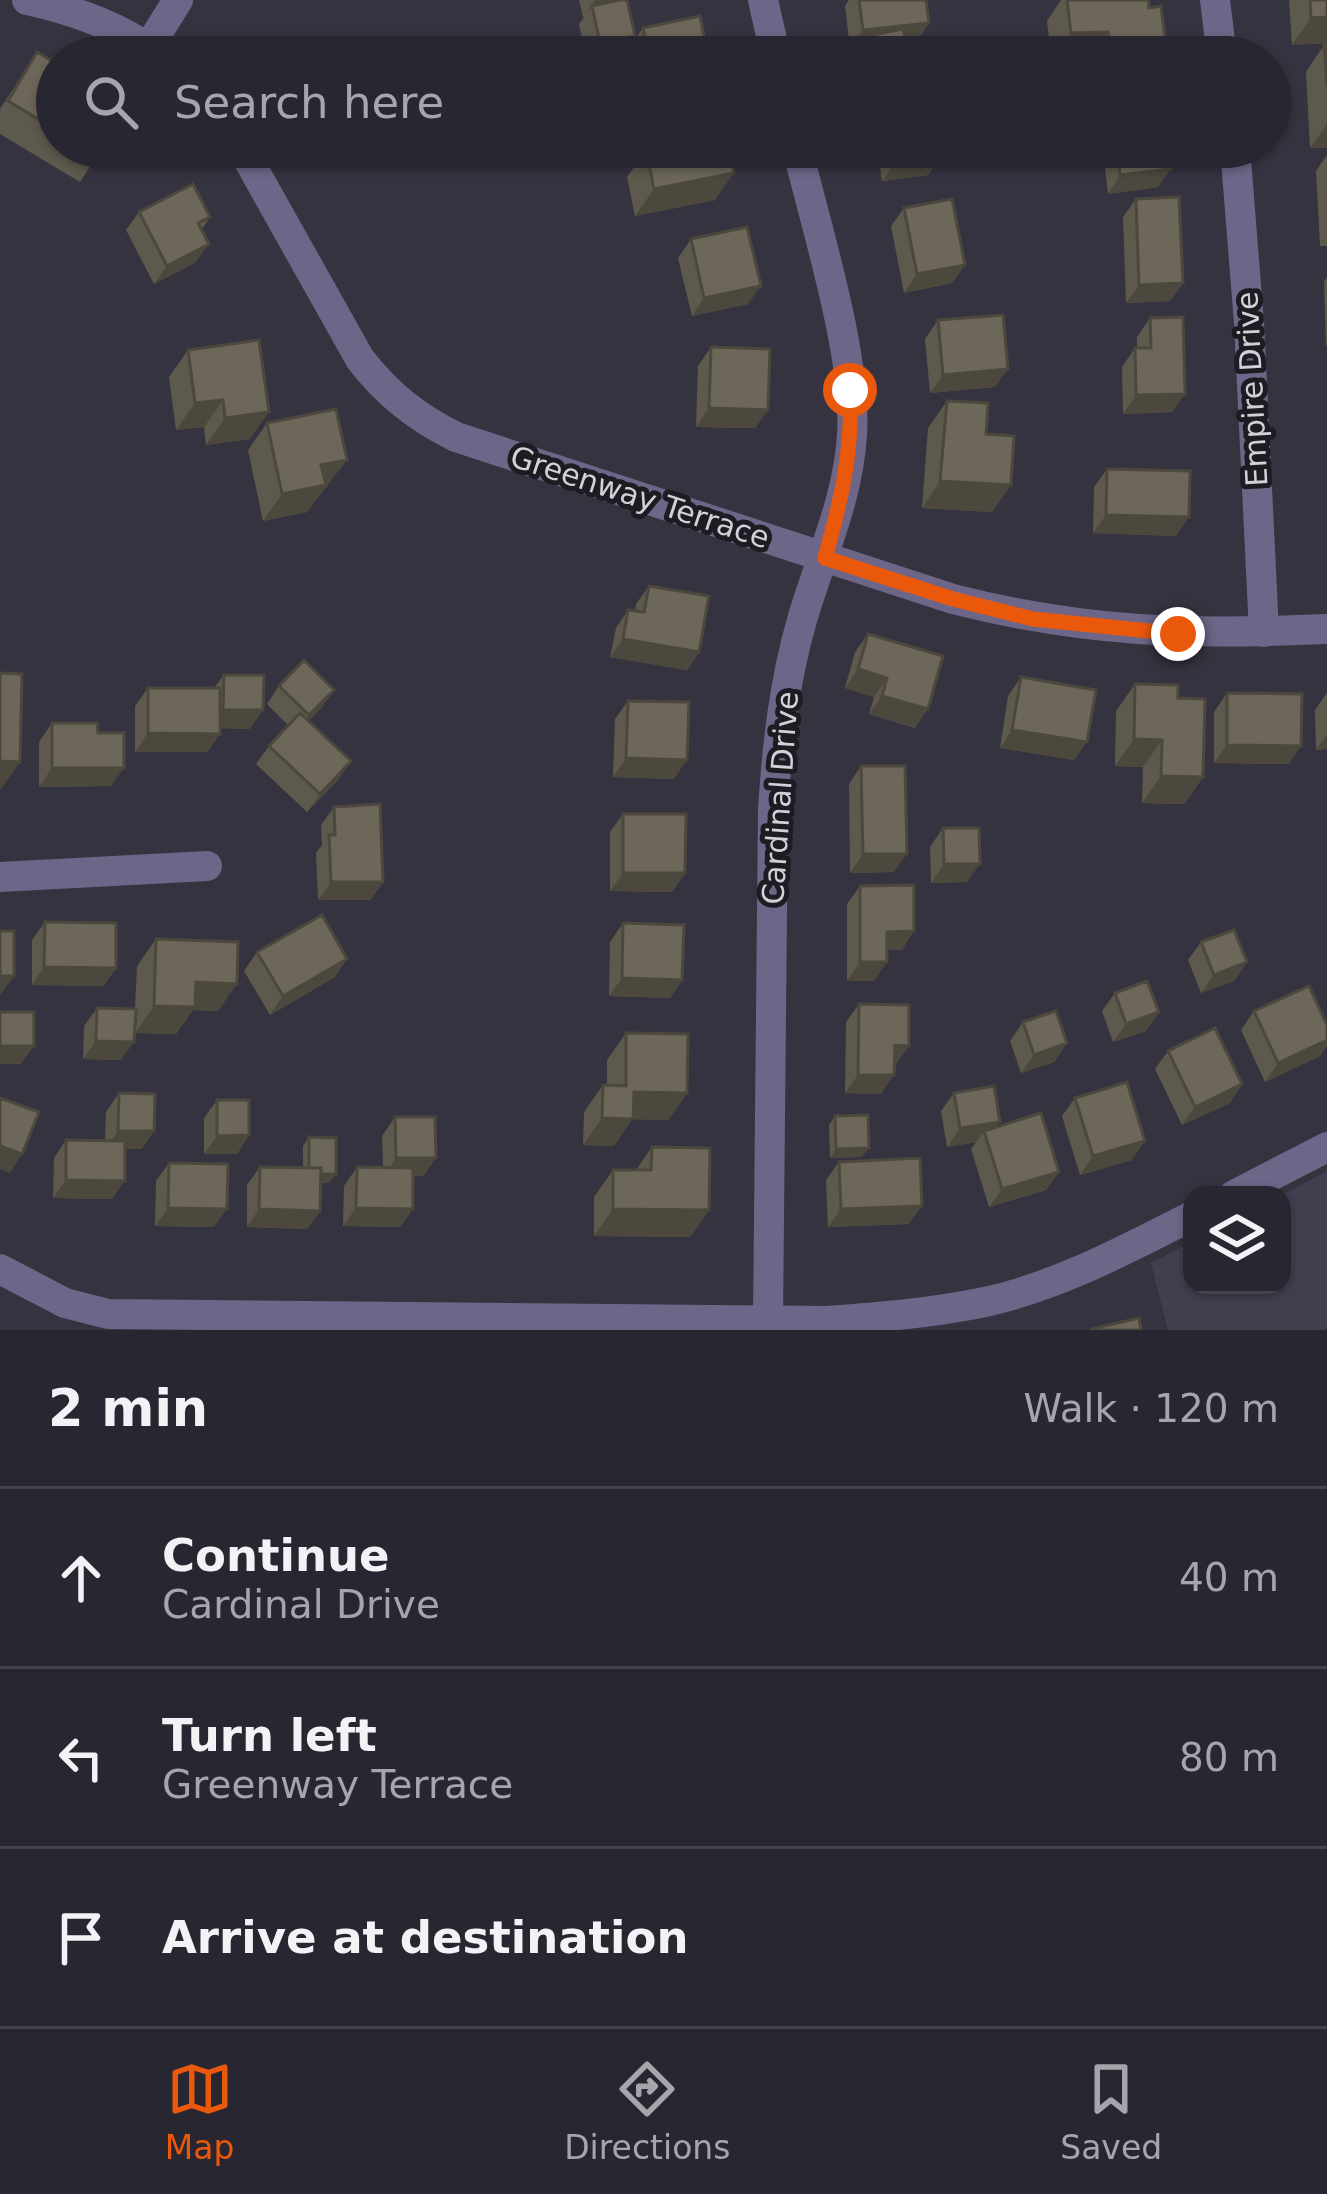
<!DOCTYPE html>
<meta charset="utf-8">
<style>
:root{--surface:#282630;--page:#34323c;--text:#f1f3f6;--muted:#a5a5ab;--line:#44434c;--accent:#ea580c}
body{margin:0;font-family:"DejaVu Sans",sans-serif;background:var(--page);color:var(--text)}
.controls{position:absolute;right:36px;bottom:36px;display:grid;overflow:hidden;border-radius:24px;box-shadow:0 3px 9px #0004}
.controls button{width:108px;height:108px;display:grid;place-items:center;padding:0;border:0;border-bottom:3px solid var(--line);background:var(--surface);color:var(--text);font:60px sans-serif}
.stop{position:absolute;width:36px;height:36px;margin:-27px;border:9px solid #ea580c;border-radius:50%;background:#fff}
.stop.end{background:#ea580c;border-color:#fff;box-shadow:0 3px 12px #0008}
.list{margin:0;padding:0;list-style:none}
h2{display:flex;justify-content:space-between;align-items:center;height:156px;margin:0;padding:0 48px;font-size:51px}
h2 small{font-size:39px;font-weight:400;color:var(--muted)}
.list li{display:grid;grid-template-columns:78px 1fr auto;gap:36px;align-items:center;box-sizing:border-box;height:180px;padding:0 48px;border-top:3px solid var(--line)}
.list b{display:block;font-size:45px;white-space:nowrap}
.list p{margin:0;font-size:39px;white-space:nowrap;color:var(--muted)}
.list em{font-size:39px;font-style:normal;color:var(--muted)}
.icon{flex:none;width:66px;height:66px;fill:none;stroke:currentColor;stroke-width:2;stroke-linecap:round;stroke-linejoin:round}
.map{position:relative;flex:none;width:1327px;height:1330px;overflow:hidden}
.search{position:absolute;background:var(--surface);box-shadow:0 3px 9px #0004;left:36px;right:36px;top:36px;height:132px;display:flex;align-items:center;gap:30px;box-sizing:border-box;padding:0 42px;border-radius:66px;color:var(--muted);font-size:45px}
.sheet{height:696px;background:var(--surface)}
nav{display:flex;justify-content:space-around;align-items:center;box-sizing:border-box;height:168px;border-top:3px solid var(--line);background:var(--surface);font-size:33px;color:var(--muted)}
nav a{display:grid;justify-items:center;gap:6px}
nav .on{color:var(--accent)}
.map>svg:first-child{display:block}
.built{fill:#423e50}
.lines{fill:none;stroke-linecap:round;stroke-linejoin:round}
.minor{stroke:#6e6688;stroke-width:30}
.wall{fill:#5e594d}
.shaded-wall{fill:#4c483e}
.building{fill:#6d6759;stroke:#4c483e;stroke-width:3}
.route{stroke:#ea580c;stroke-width:15}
.labels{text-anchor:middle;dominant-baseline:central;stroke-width:10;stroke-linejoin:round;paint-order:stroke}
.street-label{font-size:30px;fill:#d2d0d8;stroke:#1d1c22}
</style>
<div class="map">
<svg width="1327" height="1330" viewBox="0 0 1327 1330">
<rect width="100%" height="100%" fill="#363340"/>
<!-- built -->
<path class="built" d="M1327 1171V1330H1168L1151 1263 1192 1242V1285H1282V1195Z"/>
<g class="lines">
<!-- minor -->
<path class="minor" d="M27 0C75 11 121 26 160 57
M763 0 776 57
M1215 0 1222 57
M148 48 178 0
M241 147 360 359C387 394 416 417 456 437L953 599C1087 633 1189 635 1327 629
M1235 147 1249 323 1264 632
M0 877 207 866
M1234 1195 1327 1147
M0 1269 65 1303 108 1314 827 1321C880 1317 932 1313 985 1302 1058 1286 1125 1250 1192 1216
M768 1320 773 810C777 745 784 683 802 620 820 558 848 501 852 435 857 354 816 228 797 147"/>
</g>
<!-- wall -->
<path class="wall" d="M579 0H627L622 54 609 57H586L579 24 584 17H583Z
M849 0H926L929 23 916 42 906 43 909 57H855L860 47 850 48 845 6Z
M1061 0H1148L1149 8 1167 55 1165 57H1051L1047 21Z
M1289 0H1327V43L1292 45Z
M643 28 708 57H632L630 46Z
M1327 44V148H1310L1306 72 1324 45Z
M37 52 57 64V147H103L80 182 0 134V109Z
M634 147H729L715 200 635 216 627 177 637 163Z
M877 147H940L941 156 928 175 882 181Z
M1105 147H1168L1158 187 1108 194 1103 151Z
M1327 155V246H1320L1316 171Z
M1136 199 1183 283 1170 301 1126 303 1123 217Z
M904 208 965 265 952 283 904 293 891 226Z
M139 212 210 217 202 229 196 262 154 284 126 230Z
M691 239 748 304 692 316 678 258Z
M1327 277V346H1326L1324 282Z
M1150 318 1172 412 1123 414 1122 367 1135 348H1137V337Z
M938 320 995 387 930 393 925 339Z
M711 347 768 410 755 428 696 427 698 366Z
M188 350 250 439 206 445 204 427 176 430 169 377Z
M947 401 986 434 992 512 922 508 928 428Z
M267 423 328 487 324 488 307 512 263 521 248 450Z
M1107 469 1176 536 1093 533 1094 487Z
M649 586 699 652 687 670 610 657 616 628 628 610 635 611 636 604Z
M868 634 915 728 869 714 874 697 845 688 855 652Z
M224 675 250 729 220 728V734L207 752H135V706L148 688H214Z
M1021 677 1074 760 1000 748 1008 696Z
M1135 684 1203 777 1184 804 1142 803 1143 767 1115 766 1116 711Z
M279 686 334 690 321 708 308 721 338 780 307 812 256 764 269 746 288 725 267 704Z
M1227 693 1289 764 1214 763V712Z
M1327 693V749L1316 750 1315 710Z
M628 701 674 779 613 777 615 719Z
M52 723 98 733 111 786 39 787V742Z
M861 766 894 872 850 873 849 784Z
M334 807 383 882 370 900H318L316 853 322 845 321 825Z
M623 814 685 873 672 892 610 891V832Z
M943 828 967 882 931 883 930 847Z
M860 886 902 950H887L874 981H847V904Z
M45 922 116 968 103 986 32 985V940Z
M623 923 682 980 670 998 609 996 610 942Z
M156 939 218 1011 193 1010 176 1034 135 1033 121 1060 83 1059 84 1026 97 1008 135 1009 137 966Z
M1201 942 1247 962 1234 981 1201 993 1188 960Z
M257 952 335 977 270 1015 244 971Z
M1115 993 1159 1012 1146 1031 1113 1042 1102 1011Z
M859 1004 896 1064 881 1094 845 1093 846 1022Z
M1254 1011 1320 1056 1265 1082 1241 1030Z
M1023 1022 1067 1043 1054 1062 1021 1073 1010 1041Z
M626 1033 687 1093 668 1120 632 1119 614 1146 583 1145 584 1112 603 1085H607V1060Z
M1168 1051 1242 1084 1230 1103 1182 1125 1155 1069Z
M119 1093 142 1149H125L112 1199 53 1198 54 1158 66 1140H105L106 1112Z
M954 1093 1000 1122 996 1127 1059 1172 1046 1190 989 1207 971 1149 976 1142 947 1147 941 1111Z
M1075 1098 1132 1160 1080 1175 1062 1116Z
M217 1100 249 1135 237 1154H204V1118Z
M835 1116 862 1157 830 1158 829 1125Z
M395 1117 436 1158 423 1176H413V1209L400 1227 343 1226 344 1186 357 1167 383 1168 382 1136Z
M309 1137 329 1183H320V1211L307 1229 247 1227V1185L260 1167 303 1168V1146Z
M652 1147 709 1210 690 1237 594 1236V1197L613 1170H636Z
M839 1162 909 1224 828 1227 826 1180Z
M169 1163 214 1227 155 1226 156 1181Z"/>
<!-- shaded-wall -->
<path class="shaded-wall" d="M595 0H625L592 6 583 17Z
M1327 17V43L1292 45 1311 18Z
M929 23 916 42 870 46 868 36 860 47 850 48 863 30Z
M1108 32 1090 57H1054L1071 33Z
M635 36 622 54 609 57H590L600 43Z
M1327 124V148H1310Z
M941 156 928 175 882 181 895 163Z
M1171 169 1158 187 1108 194 1120 175Z
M734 173 715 200 635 216 654 189Z
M209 244 196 262 154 284 167 266Z
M965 265 952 283 904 293 917 274Z
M1183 283 1170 301 1126 303 1139 285Z
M761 286 748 304 692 316 704 298Z
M1008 369 995 387 930 393 943 375Z
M1185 394 1172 412 1123 414 1136 395Z
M223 400 204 427 176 430 195 403Z
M709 408 768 410 755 428 696 427Z
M269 412 250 439 206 445 225 418Z
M347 460 307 512 263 521 282 494 321 465Z
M940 481 1011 485 992 512 922 508Z
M1106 515 1189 517 1176 536 1093 533Z
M623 639 699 652 687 670 610 657Z
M858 669 887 678 874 697 845 688Z
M334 690 321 708 296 733 309 715Z
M882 696 928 709 915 728 869 714Z
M223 710H263L250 729 210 728Z
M1012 730 1087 742 1074 760 1000 748Z
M148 733 220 734 207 752H135Z
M1327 735V749L1316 750Z
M1134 739 1162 740 1143 767 1115 766Z
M1227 745 1301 746 1289 764 1214 763Z
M626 758 687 760 674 779 613 777Z
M0 761 20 762 1 789H0Z
M351 761 338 780 307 812 320 794Z
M52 768H124L111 786 39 787Z
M1161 776 1203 777 1184 804 1142 803Z
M863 854H907L894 872 850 873Z
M944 864H980L967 882 931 883Z
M623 873H685L672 892 610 891Z
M331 882H383L370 900H318Z
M914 931 902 950H874L887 932Z
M347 959 335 977 270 1015 283 996Z
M860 962H887L874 981H847Z
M1247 962 1234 981 1201 993 1214 975Z
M44 967 116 968 103 986 32 985Z
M0 976H14L1 994H0Z
M622 978 682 980 670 998 609 996Z
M196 982 237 984 218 1011 193 1010 176 1034 135 1033 154 1006Z
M1159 1012 1146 1031 1113 1042 1126 1024Z
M1327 1040V1046L1320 1056 1265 1082 1278 1063Z
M96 1041 134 1042 121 1060 83 1059Z
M1067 1043 1054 1062 1021 1073 1034 1055Z
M895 1045 909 1046 896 1064H882Z
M0 1046H34L21 1064H0Z
M858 1075H894L881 1094 845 1093Z
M1242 1084 1230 1103 1182 1125 1195 1107Z
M634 1092 687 1093 668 1120 632 1119 614 1146 583 1145 602 1118Z
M1000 1122 987 1140 984 1131 976 1142 947 1147 960 1128Z
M118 1131H154L142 1149H105Z
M249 1135 237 1154H204L217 1136Z
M1145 1141 1132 1160 1080 1175 1093 1156Z
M0 1146 22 1154 10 1173 0 1169Z
M869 1148 862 1157 830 1158 836 1149Z
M396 1158H436L423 1176 383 1177Z
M1059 1172 1046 1190 989 1207 1002 1189Z
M309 1173 336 1174 329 1183H302Z
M66 1180 125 1181 112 1199 53 1198Z
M922 1206 909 1224 828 1227 841 1209Z
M168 1208 227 1209 214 1227 155 1226Z
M356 1208 413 1209 400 1227 343 1226Z
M259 1209 320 1211 307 1229 247 1227Z
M613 1209 709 1210 690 1237 594 1236Z"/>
<!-- building -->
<path class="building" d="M620 0H627L635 36 600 43 592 6Z
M859 0H926L929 23 863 30Z
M1067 0H1148L1149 8 1161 6 1167 55 1110 57 1108 32 1071 33Z
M1310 0H1327V17L1311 18Z
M700 16 708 57H649L643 28Z
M903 29 909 57H872L868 36Z
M1327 44V86L1324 45Z
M37 52 57 64V130L8 101Z
M86 147H103L99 155Z
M729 147 734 173 654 189 646 150 658 147Z
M892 147H940L941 156 895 163Z
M1117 147H1168L1171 169 1120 175Z
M193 184 210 217 198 223 209 244 167 266 139 212Z
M1179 197 1183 283 1139 285 1136 199Z
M952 199 965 265 917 274 904 208Z
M747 227 761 286 704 298 691 239Z
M1003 315 1008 369 943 375 938 320Z
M1183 317 1185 394 1136 395 1135 348H1151L1150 318Z
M259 340 269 412 225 418 223 400 195 403 188 350Z
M711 347 770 349 768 410 709 408Z
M947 401 988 403 986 434 1014 436 1011 485 940 481Z
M336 409 347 460 321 465 326 485 282 494 267 423Z
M1107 469 1190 471 1189 517 1106 515Z
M649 586 709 596 699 652 623 639 628 610 644 612Z
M868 634 943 656 928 709 882 696 887 678 858 669Z
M304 660 334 690 309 715 279 686Z
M0 673 22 674 20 762 0 761Z
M224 675H264L263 710H223Z
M1021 677 1096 690 1087 742 1012 730Z
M1135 684 1178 685V698L1205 699 1203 777 1161 776 1162 740 1134 739Z
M148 688H220V734L148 733Z
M1227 693 1302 694 1301 746 1227 745Z
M628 701 689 702 687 760 626 758Z
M300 713 351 761 320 794 269 746Z
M52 723H97L98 733H124V768H52Z
M861 766H905L907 854H863Z
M380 804 383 882H331L329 835H335L334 807Z
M623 814H686L685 873H623Z
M943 828H979L980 864H944Z
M914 885V931L887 932V962H860V886Z
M322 915 347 959 283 996 257 952Z
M45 922 116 923V968L44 967Z
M623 923 684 925 682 980 622 978Z
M1234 930 1247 962 1214 975 1201 942Z
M0 931H14V976H0Z
M156 939 238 942 237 984 196 982 195 1007 154 1006Z
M1147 981 1159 1012 1126 1024 1115 993Z
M1309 986 1327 1025V1040L1278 1063 1254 1011Z
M859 1004 909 1005V1046L895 1045 894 1075H858Z
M97 1008 136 1009 134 1042 96 1041Z
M1056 1011 1067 1043 1034 1055 1023 1022Z
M0 1012H34V1046H0Z
M1215 1028 1242 1084 1195 1107 1168 1051Z
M626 1033 688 1034 687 1093 634 1092 633 1119 602 1118 603 1085 626 1086Z
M1127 1082 1145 1141 1093 1156 1075 1098Z
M994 1086 1000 1122 960 1128 954 1093Z
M119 1093 155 1094 154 1131H118Z
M0 1098 39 1112 22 1154 0 1146Z
M217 1100H249V1135L217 1136Z
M1041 1113 1059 1172 1002 1189 984 1131Z
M868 1115 869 1148 836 1149 835 1116Z
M395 1117H435L436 1158H396Z
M309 1137 336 1138V1174H321V1168H309Z
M66 1140 125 1141V1181L66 1180Z
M652 1147 710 1148 709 1210 613 1209V1170H651Z
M920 1158 922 1206 841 1209 839 1162Z
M169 1163 228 1164 227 1209 168 1208Z
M260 1167 321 1168 320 1211 259 1209Z
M357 1167 413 1168V1209L356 1208Z
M1139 1318 1141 1330H1092V1329Z"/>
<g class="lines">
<!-- route -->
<path class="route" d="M850 390C853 450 841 501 825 558L953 599 1033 619 1178 634"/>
</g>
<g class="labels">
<!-- street labels -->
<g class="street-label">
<text transform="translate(1252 389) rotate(-93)">Empire Drive</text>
<text transform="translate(640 497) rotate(18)">Greenway Terrace</text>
<text transform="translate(780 798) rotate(-86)">Cardinal Drive</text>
</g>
</g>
</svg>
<div class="controls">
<button><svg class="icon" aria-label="layers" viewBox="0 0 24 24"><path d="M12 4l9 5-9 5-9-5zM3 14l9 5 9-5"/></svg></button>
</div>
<div class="stop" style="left:850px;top:390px"></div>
<div class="stop end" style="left:1178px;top:634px"></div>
<div class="search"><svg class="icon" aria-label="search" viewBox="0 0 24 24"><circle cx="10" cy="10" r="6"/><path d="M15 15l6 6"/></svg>Search here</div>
</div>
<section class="sheet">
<h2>2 min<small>Walk · 120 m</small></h2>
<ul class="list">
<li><svg class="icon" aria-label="ahead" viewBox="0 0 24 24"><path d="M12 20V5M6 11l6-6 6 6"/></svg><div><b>Continue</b><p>Cardinal Drive</p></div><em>40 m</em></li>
<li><svg class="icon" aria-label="left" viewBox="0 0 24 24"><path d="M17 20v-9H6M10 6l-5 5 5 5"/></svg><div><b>Turn left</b><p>Greenway Terrace</p></div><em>80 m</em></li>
<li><svg class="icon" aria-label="arrive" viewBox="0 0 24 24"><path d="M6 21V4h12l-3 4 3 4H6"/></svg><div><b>Arrive at destination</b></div></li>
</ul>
</section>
<nav>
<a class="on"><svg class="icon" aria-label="map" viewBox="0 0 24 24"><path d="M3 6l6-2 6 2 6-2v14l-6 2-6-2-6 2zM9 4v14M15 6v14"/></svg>Map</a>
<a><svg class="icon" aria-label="directions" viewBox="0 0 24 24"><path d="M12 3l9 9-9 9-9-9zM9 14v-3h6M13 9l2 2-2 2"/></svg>Directions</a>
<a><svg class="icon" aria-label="saved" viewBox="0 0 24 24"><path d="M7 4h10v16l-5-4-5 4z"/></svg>Saved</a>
</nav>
